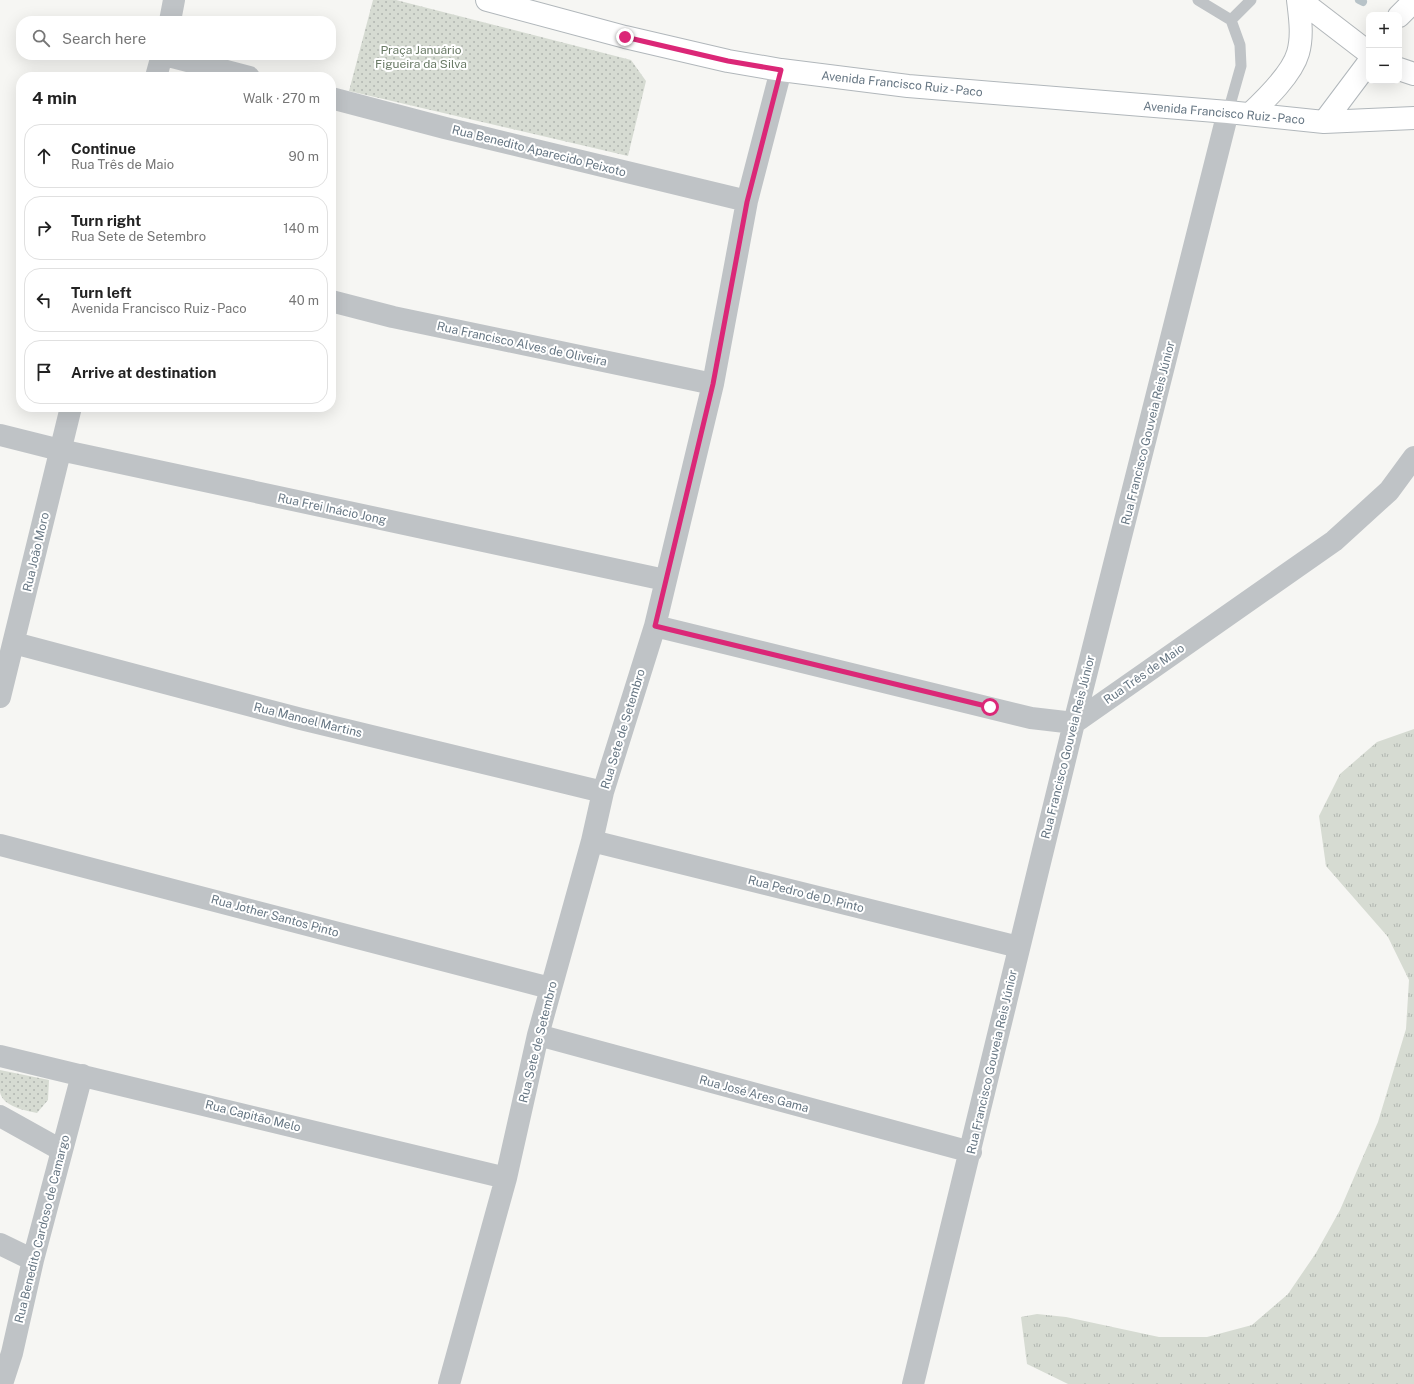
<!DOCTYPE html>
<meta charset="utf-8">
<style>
:root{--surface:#fff;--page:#f2f2f2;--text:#222;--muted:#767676;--line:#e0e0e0}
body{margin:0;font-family:"Public Sans",sans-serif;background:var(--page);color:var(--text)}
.controls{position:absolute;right:12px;top:12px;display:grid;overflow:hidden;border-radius:8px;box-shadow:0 4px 16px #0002}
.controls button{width:36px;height:36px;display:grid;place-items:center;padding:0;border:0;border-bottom:1px solid var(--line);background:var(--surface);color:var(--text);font:20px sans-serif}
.stop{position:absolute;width:12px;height:12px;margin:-9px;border:3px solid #db2777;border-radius:50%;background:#fff}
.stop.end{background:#db2777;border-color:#fff;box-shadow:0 1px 4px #0008}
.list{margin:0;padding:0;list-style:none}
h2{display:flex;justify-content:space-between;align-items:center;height:52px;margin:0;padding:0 16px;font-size:17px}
h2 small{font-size:13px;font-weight:400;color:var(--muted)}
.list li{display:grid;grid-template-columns:26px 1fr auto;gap:12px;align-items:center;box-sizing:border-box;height:64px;margin:0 8px 8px;padding:0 8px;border:1px solid var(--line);border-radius:16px}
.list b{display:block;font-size:15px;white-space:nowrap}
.list p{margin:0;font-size:13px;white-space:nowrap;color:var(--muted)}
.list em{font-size:13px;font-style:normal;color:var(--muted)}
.icon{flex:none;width:22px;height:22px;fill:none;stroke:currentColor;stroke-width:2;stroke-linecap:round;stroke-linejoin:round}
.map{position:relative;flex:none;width:1414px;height:1384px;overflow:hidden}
.search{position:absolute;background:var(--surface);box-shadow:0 4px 16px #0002;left:16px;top:16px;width:320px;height:44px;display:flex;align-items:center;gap:10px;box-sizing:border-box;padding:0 14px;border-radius:16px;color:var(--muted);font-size:15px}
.panel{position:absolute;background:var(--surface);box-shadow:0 4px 16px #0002;left:16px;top:72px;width:320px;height:340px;border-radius:16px}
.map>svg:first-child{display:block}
.grass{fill:url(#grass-tufts)}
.park{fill:url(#park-dots)}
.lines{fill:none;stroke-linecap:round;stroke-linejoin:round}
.stream{stroke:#b8c3c8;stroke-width:8}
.secondary-casing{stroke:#b1b7bb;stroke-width:24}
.primary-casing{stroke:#b2b7ba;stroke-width:24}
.lane{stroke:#bfc3c6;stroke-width:11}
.street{stroke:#bfc3c6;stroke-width:22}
.secondary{stroke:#fff;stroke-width:22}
.primary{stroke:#fff;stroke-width:22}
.route{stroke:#db2777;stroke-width:5}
.labels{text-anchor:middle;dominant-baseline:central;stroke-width:4;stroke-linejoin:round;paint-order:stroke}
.park-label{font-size:12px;fill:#697a65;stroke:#fff}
.street-label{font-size:12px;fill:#667683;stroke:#fff}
</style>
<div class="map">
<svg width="1414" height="1384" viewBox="0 0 1414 1384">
<defs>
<pattern id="grass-tufts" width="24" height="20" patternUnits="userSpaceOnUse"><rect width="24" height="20" fill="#d6dbd2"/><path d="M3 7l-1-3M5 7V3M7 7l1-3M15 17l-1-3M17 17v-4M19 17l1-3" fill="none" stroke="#b1b6b0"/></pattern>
<pattern id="park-dots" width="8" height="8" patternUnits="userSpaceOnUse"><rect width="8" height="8" fill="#d6dbd2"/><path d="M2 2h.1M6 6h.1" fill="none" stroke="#b1b6b0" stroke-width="1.8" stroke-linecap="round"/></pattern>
</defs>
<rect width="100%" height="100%" fill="#f6f6f3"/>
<!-- grass -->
<path class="grass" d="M1414 729V1384H1068L1027 1364 1021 1317 1037 1314 1066 1317 1159 1337H1207L1252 1325 1288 1294 1316 1253 1340 1210 1378 1122 1406 1029 1409 980 1388 937 1326 866 1319 816 1340 774 1377 742Z"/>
<!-- park -->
<path class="park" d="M373 0H396L631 60 646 81 628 156 349 91Z
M0 1070 49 1080 48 1100 37 1113C26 1111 2 1106 0 1092 0 1085 0 1077 0 1070Z"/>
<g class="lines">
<!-- stream -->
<path class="stream" d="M1359 0 1363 2"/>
<defs>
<path id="secondary" d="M487 0 625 37 728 61 781 70 908 86 1228 112 1324 122 1414 118
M1324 122 1369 62"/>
<path id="primary" d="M1300 0 1369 53
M1399 16 1414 1
M1399 69 1414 74
M1250 114C1266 99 1292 74 1298 53 1303 36 1300 17 1298 0"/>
</defs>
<!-- secondary casing -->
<use href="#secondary" class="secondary-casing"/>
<!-- primary casing -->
<use href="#primary" class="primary-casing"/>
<!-- lane -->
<path class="lane" d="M1198 0 1231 20 1251 0
M1228 112 1241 66 1240 45 1231 20"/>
<!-- street -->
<path class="street" d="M170 21 174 0
M165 55 249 77
M156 77 162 55
M331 98 445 128 747 201
M331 301 393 317 713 384
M0 435 60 450 665 580
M655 626 1031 718 1074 723 1334 541 1389 491 1414 457
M14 643 301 719 603 792
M0 697 71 407
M592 841 1019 947
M0 845 550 988
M538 1035 971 1152
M0 1056 506 1178
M0 1116 61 1150
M0 1244 33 1260
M2 1384 12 1353 33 1260 82 1075
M449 1384 506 1178 538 1035 592 841 603 792 655 626 713 384 747 201 781 70
M913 1384 1074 723 1228 112"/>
<!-- secondary -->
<use href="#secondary" class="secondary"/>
<!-- primary -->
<use href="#primary" class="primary"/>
</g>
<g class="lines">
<!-- route -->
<path class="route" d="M625 37 728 61 781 70 747 202 713 384 655 626 990 707"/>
</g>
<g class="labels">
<!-- park labels -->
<g class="park-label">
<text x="421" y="50">Praça Januário<tspan x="421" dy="14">Figueira da Silva</tspan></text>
</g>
<!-- street labels -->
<g class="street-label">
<text transform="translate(902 84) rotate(6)">Avenida Francisco Ruiz - Paco</text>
<text transform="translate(1224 113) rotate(5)">Avenida Francisco Ruiz - Paco</text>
<text transform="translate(539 151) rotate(14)">Rua Benedito Aparecido Peixoto</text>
<text transform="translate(522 344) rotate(12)">Rua Francisco Alves de Oliveira</text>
<text transform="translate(1148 433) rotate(-76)">Rua Francisco Gouveia Reis Júnior</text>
<text transform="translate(332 509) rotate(12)">Rua Frei Inácio Jong</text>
<text transform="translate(36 552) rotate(-77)">Rua João Moro</text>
<text transform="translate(1144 674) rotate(-35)">Rua Três de Maio</text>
<text transform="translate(308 720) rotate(14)">Rua Manoel Martins</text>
<text transform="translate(623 729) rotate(-73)">Rua Sete de Setembro</text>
<text transform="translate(1068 747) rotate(-76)">Rua Francisco Gouveia Reis Júnior</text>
<text transform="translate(806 894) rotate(14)">Rua Pedro de D. Pinto</text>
<text transform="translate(275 916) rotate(15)">Rua Jother Santos Pinto</text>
<text transform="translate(538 1042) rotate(-76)">Rua Sete de Setembro</text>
<text transform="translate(992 1062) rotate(-77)">Rua Francisco Gouveia Reis Júnior</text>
<text transform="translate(754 1094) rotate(15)">Rua José Ares Gama</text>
<text transform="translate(253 1116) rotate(14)">Rua Capitão Melo</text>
<text transform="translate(42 1229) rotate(-76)">Rua Benedito Cardoso de Camargo</text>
</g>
</g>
</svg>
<div class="controls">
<button>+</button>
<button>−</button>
</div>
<div class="stop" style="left:990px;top:707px"></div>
<div class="stop end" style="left:625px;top:37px"></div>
<div class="search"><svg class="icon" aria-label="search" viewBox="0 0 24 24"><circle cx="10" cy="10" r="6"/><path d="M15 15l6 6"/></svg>Search here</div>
<section class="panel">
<h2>4 min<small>Walk · 270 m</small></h2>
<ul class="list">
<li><svg class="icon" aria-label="ahead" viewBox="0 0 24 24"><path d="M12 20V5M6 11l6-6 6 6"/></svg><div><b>Continue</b><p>Rua Três de Maio</p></div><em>90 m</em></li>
<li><svg class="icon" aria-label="right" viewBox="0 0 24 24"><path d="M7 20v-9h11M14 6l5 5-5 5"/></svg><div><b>Turn right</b><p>Rua Sete de Setembro</p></div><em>140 m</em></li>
<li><svg class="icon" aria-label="left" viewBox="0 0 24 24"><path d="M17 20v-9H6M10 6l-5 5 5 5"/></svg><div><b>Turn left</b><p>Avenida Francisco Ruiz - Paco</p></div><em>40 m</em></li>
<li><svg class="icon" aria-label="arrive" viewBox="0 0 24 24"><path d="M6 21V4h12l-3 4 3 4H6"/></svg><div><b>Arrive at destination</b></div></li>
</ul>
</section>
</div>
